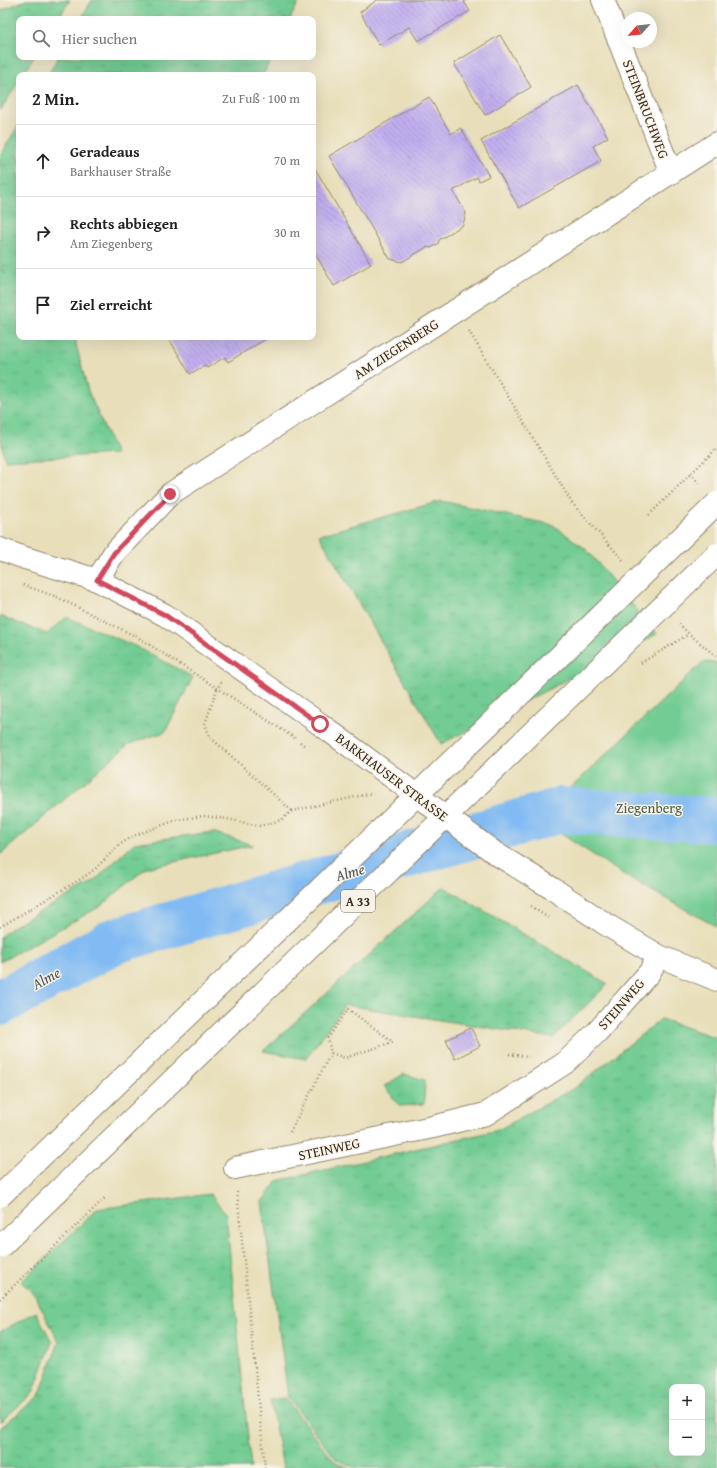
<!DOCTYPE html>
<html lang="de">
<meta charset="utf-8">
<style>
:root{--surface:#fff;--page:#f2f2f2;--text:#222;--muted:#767676;--line:#e0e0e0}
body{margin:0;font-family:"Gentium Book Plus",serif;background:var(--page);color:var(--text)}
.controls{position:absolute;right:12px;bottom:12px;display:grid;overflow:hidden;border-radius:8px;box-shadow:0 4px 16px #0002}
.controls button{width:36px;height:36px;display:grid;place-items:center;padding:0;border:0;border-bottom:1px solid var(--line);background:var(--surface);color:var(--text);font:20px sans-serif}
.compass{position:absolute;left:621px;top:12px;width:36px;height:36px;border-radius:50%;background:var(--surface);box-shadow:0 4px 16px #0002;rotate:243deg}
.stop{position:absolute;width:12px;height:12px;margin:-9px;border:3px solid #d1495b;border-radius:50%;background:#fff}
.stop.end{background:#d1495b;border-color:#fff;box-shadow:0 1px 4px #0008}
.list{margin:0;padding:0;list-style:none}
h2{display:flex;justify-content:space-between;align-items:center;height:52px;margin:0;padding:0 16px;font-size:17px}
h2 small{font-size:13px;font-weight:400;color:var(--muted)}
.list li{display:grid;grid-template-columns:26px 1fr auto;gap:12px;align-items:center;box-sizing:border-box;height:72px;padding:0 16px;border-top:1px solid var(--line)}
.list b{display:block;font-size:15px;white-space:nowrap}
.list p{margin:0;font-size:13px;white-space:nowrap;color:var(--muted)}
.list em{font-size:13px;font-style:normal;color:var(--muted)}
.icon{flex:none;width:22px;height:22px;fill:none;stroke:currentColor;stroke-width:2;stroke-linecap:round;stroke-linejoin:round}
.map{position:relative;flex:none;width:717px;height:1468px;overflow:hidden}
.search{position:absolute;background:var(--surface);box-shadow:0 4px 16px #0002;left:16px;top:16px;width:300px;height:44px;display:flex;align-items:center;gap:10px;box-sizing:border-box;padding:0 14px;border-radius:8px;color:var(--muted);font-size:15px}
.panel{position:absolute;background:var(--surface);box-shadow:0 4px 16px #0002;left:16px;top:72px;width:300px;height:268px;border-radius:8px}
.map>svg:first-child{display:block}
.grass{fill:url(#grass-tufts);stroke:#567b58;fill-rule:evenodd}
.green{fill:#72cc93;stroke:#567b58}
.lines{fill:none;stroke-linecap:round;stroke-linejoin:round}
.river{stroke:#82bbf3;stroke-width:46}
.building{fill:url(#building-back-hatch)}
.minor-casing{stroke:#92846c;stroke-width:24}
.path{stroke:#92846c;stroke-width:2.5;stroke-dasharray:1 3;stroke-linecap:butt}
.minor{stroke:#fff;stroke-width:22}
.minor-bridge-casing{stroke:#92846c;stroke-width:24;stroke-linecap:butt}
.highway-bridge-casing{stroke:#92846c;stroke-width:24;stroke-linecap:butt}
.path-bridge{stroke:#92846c;stroke-width:2.5;stroke-dasharray:1 3;stroke-linecap:butt}
.minor-bridge{stroke:#fff;stroke-width:22}
.highway-bridge{stroke:#fff;stroke-width:22}
.route{stroke:#d1495b;stroke-width:5}
.labels{text-anchor:middle;dominant-baseline:central;stroke-width:3;stroke-linejoin:round;paint-order:stroke}
.shield{fill:#f7f3e8;stroke:#73665b;stroke-width:1}
.shield-label{font-size:13px;font-weight:bold;fill:#3b2a1e}
.street-label{font-size:14px;fill:#3b2a1e;stroke:#f7f3e8}
.park-label{font-size:14px;fill:#4c5b41;stroke:#f7f3e8}
.water-label{font-size:15px;font-style:italic;fill:#50565e;stroke:#f7f3e8}
</style>
<div class="map">
<svg width="717" height="1468" viewBox="0 0 717 1468">
<defs>
<pattern id="grass-tufts" width="24" height="20" patternUnits="userSpaceOnUse"><rect width="24" height="20" fill="#72cc93"/><path d="M3 7l-1-3M5 7V3M7 7l1-3M15 17l-1-3M17 17v-4M19 17l1-3" fill="none" stroke="#64af7e"/></pattern>
<pattern id="building-back-hatch" width="6" height="6" patternUnits="userSpaceOnUse"><rect width="6" height="6" fill="#c1aff0"/><path d="M-1 5l2 2M0 0l6 6M5-1l2 2" fill="none" stroke="#9e8fc2"/></pattern>
</defs>
<rect width="100%" height="100%" fill="#f7f3e8"/>
<filter id="ink" filterUnits="userSpaceOnUse"><feTurbulence type="fractalNoise" baseFrequency=".025" numOctaves="2"/><feDisplacementMap in="SourceGraphic" scale="8" xChannelSelector="R" yChannelSelector="G"/><feConvolveMatrix kernelMatrix="1 2 1 2 8 2 1 2 1" color-interpolation-filters="sRGB"/></filter>
<filter id="wash" filterUnits="userSpaceOnUse"><feTurbulence type="fractalNoise" baseFrequency=".012" numOctaves="4" result="noise"/><feDisplacementMap in="SourceGraphic" scale="16" xChannelSelector="R" yChannelSelector="G"/><feGaussianBlur stdDeviation="0.9" result="paint"/><feColorMatrix in="noise" values="0 0 0 0 0 0 0 0 0 0 0 0 0 0 0 0 0 1.4 0 .05"/><feComposite in="paint" operator="in"/></filter>
<g filter="url(#wash)">
<rect width="100%" height="100%" fill="#e8dfba"/>
<!-- grass -->
<path class="grass" d="M26 0H70L58 19H19V57H34L23 75H19V81L0 111V11Z
M92 0H300L290 19H81Z
M58 57H272L263 75H48Z
M19 124V337H76V344L88 391 116 454 5 460 0 435V270L6 273 0 270V156Z
M441 501 553 525 586 549 657 634 441 744 319 535Z
M0 616 47 634 67 617 137 647 193 677 165 732 129 744 0 855Z
M212 832 253 845 146 868 101 906 0 962V937L12 927 92 883 134 843Z
M444 887 608 984 553 1038 345 1005 306 1059 263 1051Z
M661 1019 717 1038V1468H356L336 1459 288 1397 262 1202 277 1181 498 1130 576 1087ZM672 1387H702V1453H672Z
M404 1074 425 1080 424 1104 400 1106 384 1086Z
M210 1194 226 1214 251 1468H0V1428L39 1396 59 1342 34 1294 21 1282 97 1209Z
M36 1312 52 1342 33 1393 0 1422V1332Z
M285 1398 334 1461 349 1468H283L270 1400Z"/>
<!-- green -->
<path class="green" d="M703 662 717 663V927L629 878 538 819Z"/>
<g class="lines">
<!-- river -->
<path class="river" d="M0 1003 114 941 561 810 717 820"/>
</g>
<g id="blocks">
<!-- building -->
<path class="building" d="M377 0H467L464 2 470 11 418 41 409 27 379 45 360 12Z
M500 35 531 87 485 115 454 63Z
M578 85 608 137 593 146 601 161 519 208 481 141Z
M429 97 451 134 461 128 489 176 479 181 477 177 453 191 466 213 463 225 439 240 438 244 431 248 427 247 402 262 390 259 329 156Z
M313 165 371 264 334 286 313 250Z
M168 337H269L228 362 225 357 207 368 205 365 190 374Z
M471 1028 480 1046 455 1059 446 1040Z"/>
</g>
</g>
<g filter="url(#ink)">
<use href="#blocks" fill-opacity="0" stroke="#92846c" stroke-width="1"/>
<g class="lines">
<defs>
<path id="minor" d="M603 0 671 173
M0 549 25 558 97 580 165 615 320 724
M97 580 114 553 170 494 717 143
M495 853 553 889 607 925 659 956 717 980
M235 1168 433 1127 486 1114 565 1063 597 1032 649 973 659 956"/>
</defs>
<!-- minor casing -->
<use href="#minor" class="minor-casing"/>
<!-- path -->
<path class="path" d="M469 331 572 503 623 560
M690 474 701 485
M649 515 717 448
M23 585 57 597 139 638 295 738
M679 624 689 634 717 657
M641 663 689 634
M221 682 217 689 205 724 210 737 292 811
M531 906 548 918
M0 927 84 877 95 869 118 846 133 836 176 820 203 816 227 819 260 826 281 820 292 811 373 793
M348 1009 393 1042 345 1058 331 1053 328 1038Z
M509 1054 529 1057
M290 1132 331 1053
M237 1192 265 1468
M0 1299 106 1197"/>
<!-- minor -->
<use href="#minor" class="minor"/>
<defs>
<path id="minor-bridge" d="M320 724 495 853"/>
<path id="highway-bridge" d="M0 1196 320 889 717 503
M0 1247 717 554"/>
</defs>
<!-- minor-bridge casing -->
<use href="#minor-bridge" class="minor-bridge-casing"/>
<!-- highway-bridge casing -->
<use href="#highway-bridge" class="highway-bridge-casing"/>
<!-- path-bridge -->
<path class="path-bridge" d="M300 742 305 746"/>
<!-- minor-bridge -->
<use href="#minor-bridge" class="minor-bridge"/>
<!-- highway-bridge -->
<use href="#highway-bridge" class="highway-bridge"/>
</g>
</g>
<g class="lines" filter="url(#ink)">
<!-- route -->
<path class="route" d="M170 494 114 553 97 580 165 615 320 724"/>
</g>
<g class="labels">
<!-- shield labels -->
<rect class="shield" x="341" y="890" width="34" height="22" rx="3"/>
<g class="shield-label">
<text x="358" y="901">A 33</text>
</g>
<!-- street labels -->
<g class="street-label">
<text transform="translate(646 109) rotate(69)">STEINBRUCHWEG</text>
<text transform="translate(396 349) rotate(-33)">AM ZIEGENBERG</text>
<text transform="translate(392 777) rotate(37)">BARKHAUSER STRASSE</text>
<text transform="translate(621 1004) rotate(-49)">STEINWEG</text>
<text transform="translate(329 1149) rotate(-12)">STEINWEG</text>
</g>
<!-- park labels -->
<g class="park-label">
<text x="649" y="808">Ziegenberg</text>
</g>
<!-- water labels -->
<g class="water-label">
<text transform="translate(350 872) rotate(-16)">Alme</text>
<text transform="translate(46 978) rotate(-29)">Alme</text>
</g>
</g>
</svg>
<div class="controls">
<button>+</button>
<button>−</button>
</div>
<svg class="compass" viewBox="-18 -18 36 36"><path d="M0-13l5 13h-10z" fill="#e53935"/><path d="M0 13l5-13h-10z" fill="#767676"/></svg>
<div class="stop" style="left:320px;top:724px"></div>
<div class="stop end" style="left:170px;top:494px"></div>
<div class="search"><svg class="icon" aria-label="search" viewBox="0 0 24 24"><circle cx="10" cy="10" r="6"/><path d="M15 15l6 6"/></svg>Hier suchen</div>
<section class="panel">
<h2>2 Min.<small>Zu Fuß · 100 m</small></h2>
<ul class="list">
<li><svg class="icon" aria-label="ahead" viewBox="0 0 24 24"><path d="M12 20V5M6 11l6-6 6 6"/></svg><div><b>Geradeaus</b><p>Barkhauser Straße</p></div><em>70 m</em></li>
<li><svg class="icon" aria-label="right" viewBox="0 0 24 24"><path d="M7 20v-9h11M14 6l5 5-5 5"/></svg><div><b>Rechts abbiegen</b><p>Am Ziegenberg</p></div><em>30 m</em></li>
<li><svg class="icon" aria-label="arrive" viewBox="0 0 24 24"><path d="M6 21V4h12l-3 4 3 4H6"/></svg><div><b>Ziel erreicht</b></div></li>
</ul>
</section>
</div>
